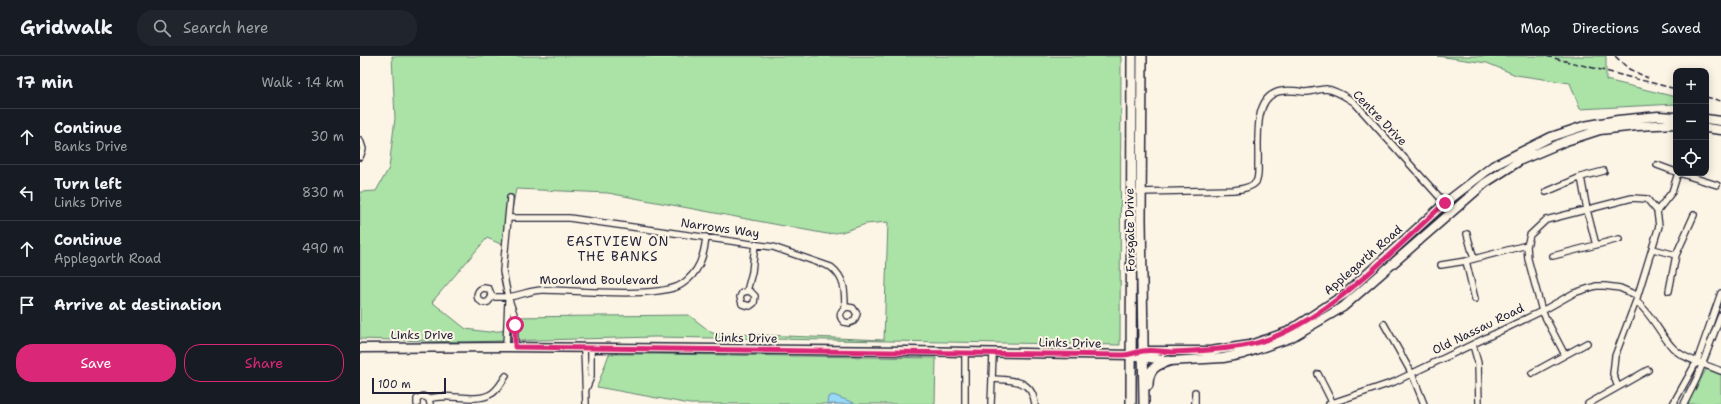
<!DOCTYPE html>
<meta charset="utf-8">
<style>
:root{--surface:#171b24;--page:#20242c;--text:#f1f3f6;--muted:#9ea1a6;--line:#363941;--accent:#db2777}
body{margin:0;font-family:"Shantell Sans",sans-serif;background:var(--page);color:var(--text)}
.controls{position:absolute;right:12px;top:12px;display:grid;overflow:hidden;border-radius:8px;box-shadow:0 2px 10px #0003}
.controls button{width:36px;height:36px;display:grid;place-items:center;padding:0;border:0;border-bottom:1px solid var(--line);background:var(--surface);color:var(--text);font:20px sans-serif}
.scale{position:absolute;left:12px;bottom:10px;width:74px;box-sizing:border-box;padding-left:4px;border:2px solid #22223b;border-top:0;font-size:11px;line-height:14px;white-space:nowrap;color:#22223b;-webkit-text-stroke:3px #fcf5e5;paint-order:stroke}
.stop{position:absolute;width:12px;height:12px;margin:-9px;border:3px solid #db2777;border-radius:50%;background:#fff}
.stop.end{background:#db2777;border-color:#fff;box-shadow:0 1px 4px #0008}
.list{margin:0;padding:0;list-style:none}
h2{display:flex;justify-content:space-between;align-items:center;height:52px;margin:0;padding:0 16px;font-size:17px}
h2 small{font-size:13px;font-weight:400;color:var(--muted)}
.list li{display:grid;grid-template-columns:26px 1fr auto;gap:12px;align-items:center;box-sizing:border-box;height:56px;padding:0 16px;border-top:1px solid var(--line)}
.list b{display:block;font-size:15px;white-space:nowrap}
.list p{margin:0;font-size:13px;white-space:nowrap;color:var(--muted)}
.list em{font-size:13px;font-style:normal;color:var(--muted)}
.actions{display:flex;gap:8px;padding:12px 16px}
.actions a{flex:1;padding:9px 0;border:1px solid var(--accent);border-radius:16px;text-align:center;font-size:14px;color:var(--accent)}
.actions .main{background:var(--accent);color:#fff}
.icon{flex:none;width:22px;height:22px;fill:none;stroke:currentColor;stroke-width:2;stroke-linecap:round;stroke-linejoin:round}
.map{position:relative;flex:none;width:1361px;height:348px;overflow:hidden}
header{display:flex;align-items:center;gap:24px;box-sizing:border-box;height:56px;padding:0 20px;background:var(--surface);border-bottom:1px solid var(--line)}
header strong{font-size:19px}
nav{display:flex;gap:22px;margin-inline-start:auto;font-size:14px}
.search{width:280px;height:36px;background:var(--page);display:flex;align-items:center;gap:10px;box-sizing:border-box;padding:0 14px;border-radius:16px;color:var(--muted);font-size:15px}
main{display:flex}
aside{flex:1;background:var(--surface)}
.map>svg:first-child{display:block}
.green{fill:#abe3a7;stroke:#668271;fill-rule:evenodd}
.water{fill:#96daf8;stroke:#6890ac}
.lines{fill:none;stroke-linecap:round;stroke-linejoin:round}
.street-casing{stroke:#22223b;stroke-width:8}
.secondary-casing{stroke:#22223b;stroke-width:11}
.primary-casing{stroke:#22223b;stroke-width:12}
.street{stroke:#fcf5e5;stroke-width:5.5}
.secondary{stroke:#fcf5e5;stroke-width:8}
.primary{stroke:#fcf5e5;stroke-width:9}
.rail{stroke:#22223b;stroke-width:1.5;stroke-dasharray:6 3;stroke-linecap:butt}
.route{stroke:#db2777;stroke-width:5}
.labels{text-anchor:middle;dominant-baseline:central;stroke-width:4;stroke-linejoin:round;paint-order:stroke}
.street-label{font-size:12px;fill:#22223b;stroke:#fcf5e5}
.neighbourhood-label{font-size:13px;letter-spacing:1px;fill:#22223b;stroke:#fcf5e5}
</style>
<header>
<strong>Gridwalk</strong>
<div class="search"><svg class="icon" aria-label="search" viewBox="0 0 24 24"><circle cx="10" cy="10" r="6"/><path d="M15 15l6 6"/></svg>Search here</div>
<nav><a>Map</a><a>Directions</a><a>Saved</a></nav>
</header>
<main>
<aside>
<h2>17 min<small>Walk · 1.4 km</small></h2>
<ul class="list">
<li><svg class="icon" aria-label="ahead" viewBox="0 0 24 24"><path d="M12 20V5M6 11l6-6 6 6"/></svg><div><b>Continue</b><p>Banks Drive</p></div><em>30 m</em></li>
<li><svg class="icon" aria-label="left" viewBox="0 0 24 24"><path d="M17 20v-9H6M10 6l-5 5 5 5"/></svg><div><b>Turn left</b><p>Links Drive</p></div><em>830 m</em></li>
<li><svg class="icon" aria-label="ahead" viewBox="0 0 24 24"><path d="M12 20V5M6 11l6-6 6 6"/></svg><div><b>Continue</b><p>Applegarth Road</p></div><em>490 m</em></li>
<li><svg class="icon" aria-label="arrive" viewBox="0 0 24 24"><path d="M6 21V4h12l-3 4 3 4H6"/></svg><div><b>Arrive at destination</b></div></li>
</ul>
<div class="actions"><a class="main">Save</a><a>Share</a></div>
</aside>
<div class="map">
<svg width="1361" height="348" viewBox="0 0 1361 348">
<rect width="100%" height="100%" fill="#fcf5e5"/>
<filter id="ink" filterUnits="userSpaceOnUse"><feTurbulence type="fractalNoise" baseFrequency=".025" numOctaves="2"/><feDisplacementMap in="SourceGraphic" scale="8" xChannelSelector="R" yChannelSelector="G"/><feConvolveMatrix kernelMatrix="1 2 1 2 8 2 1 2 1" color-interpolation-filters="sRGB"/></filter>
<g filter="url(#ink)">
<!-- green -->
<path class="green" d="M32 0H761L760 289 295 281 103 286 0 283V136L16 135 29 112 35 62ZM156 133 248 137 467 178 482 176 506 168 528 166 524 284 352 277 329 259 150 261V274L128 276 106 273 72 246 127 182 145 190Z
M1077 0H1246V24L1316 41V48L1220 53 1210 27 1156 19 1127 7Z
M249 298H295L576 302 575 348H330L237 331Z
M1348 310 1361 312V348H1327Z"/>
<!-- water -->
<path class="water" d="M473 339 497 348H467L468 341Z"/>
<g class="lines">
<defs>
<path id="street" d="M0 84 3 93 0 101
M1297 109 1316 116
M1319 117 1357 129
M1221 121 1227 154 1236 189
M779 136 874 134C881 133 891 132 896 126 899 121 898 113 898 108 899 88 893 46 915 37 924 33 936 35 945 36 952 36 959 33 966 33 976 34 986 41 994 46L1092 155
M1186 136 1221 121 1244 115
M150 142 143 215 148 241 154 258 155 291
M1297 155 1312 136 1318 117
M148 162H209L413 191 471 211C485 222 485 235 485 252 479 256 479 261 484 266L489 267 494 265 497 258 493 252 487 251
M1107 178 1114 203
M1293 193 1316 199
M1193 200 1259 183
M1106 205 1115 243
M1081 209 1106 205 1167 189
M387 235 391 236 395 240 394 247 390 250 382 248 380 241 382 237 387 235 392 216 395 188
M1309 235 1316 199 1334 159
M132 241 128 246 123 247 118 243C116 238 118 233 124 232L129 233 132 241C137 241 143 241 147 241 160 240 170 234 183 234 212 234 301 243 322 228 339 217 344 200 346 181
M1276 245C1292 258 1299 277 1313 292 1323 303 1347 309 1361 315
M1024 268 1052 318 1064 348
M1113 289 1118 307 1119 348
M146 291 148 245
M224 293 226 348
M1205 299 1182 255 1168 203 1167 190 1170 179 1186 164 1272 142 1287 143 1297 155 1299 170 1276 245 1255 300 1253 318 1258 331
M1172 317 1227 287
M958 318 973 348
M632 323C652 324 672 323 675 348
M226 333 231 321V293
M835 336V348
M69 343C86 336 113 347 129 339 137 336 141 327 146 320
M57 348V343L63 340 69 343 70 348
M605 348V298
M631 348 633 298
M969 348 1034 326 1182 255 1214 237 1236 230H1245L1260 232 1276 239
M1228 348 1288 314
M1313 348 1337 305 1361 237
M1324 348 1337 322 1361 259"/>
<path id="secondary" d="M1346 63 1361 65
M1346 72 1361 74
M0 292 146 291 547 295 771 299 809 305 863 302 883 298 930 282 983 251 1125 127 1161 104 1206 85 1240 74 1277 70 1316 68
M778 297 783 295H850L890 289 927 276 985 238 1085 147 1133 110 1191 81 1224 70 1258 64 1298 60 1316 61"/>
<path id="primary" d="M782 0 781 163 784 348
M788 329C788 314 795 309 809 305
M771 348 772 0"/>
</defs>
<!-- street casing -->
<use href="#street" class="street-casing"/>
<!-- secondary casing -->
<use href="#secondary" class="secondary-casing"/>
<!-- primary casing -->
<use href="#primary" class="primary-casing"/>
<!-- street -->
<use href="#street" class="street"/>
<!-- secondary -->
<use href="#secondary" class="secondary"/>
<!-- primary -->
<use href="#primary" class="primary"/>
<!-- rail -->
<path class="rail" d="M1186 0 1316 33
M1255 0 1269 13 1288 22
M1346 41 1361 45"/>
</g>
</g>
<g class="lines" filter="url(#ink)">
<!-- route -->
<path class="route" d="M155 269V291L763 299C771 299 775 296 783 295 792 293 804 296 813 296 839 295 863 294 888 289 960 274 1032 195 1085 147"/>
</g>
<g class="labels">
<!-- street labels -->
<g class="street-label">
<text transform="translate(1020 62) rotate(46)">Centre Drive</text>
<text transform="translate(360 172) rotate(8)">Narrows Way</text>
<text transform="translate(770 174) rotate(-91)">Forsgate Drive</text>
<text transform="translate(1003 204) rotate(-41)">Applegarth Road</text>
<text x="239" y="224">Moorland Boulevard</text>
<text transform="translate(1118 273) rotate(-26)">Old Nassau Road</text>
<text x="62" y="279">Links Drive</text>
<text transform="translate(386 282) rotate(1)">Links Drive</text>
<text transform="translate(710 287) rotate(1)">Links Drive</text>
</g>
<!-- neighbourhood labels -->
<g class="neighbourhood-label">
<text x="258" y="185">EASTVIEW ON<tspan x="258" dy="15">THE BANKS</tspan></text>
</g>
</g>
</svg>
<div class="controls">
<button>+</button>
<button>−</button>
<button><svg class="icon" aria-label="locate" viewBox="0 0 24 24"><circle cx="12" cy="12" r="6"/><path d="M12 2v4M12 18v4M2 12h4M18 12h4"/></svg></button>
</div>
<div class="scale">100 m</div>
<div class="stop" style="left:155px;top:269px"></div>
<div class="stop end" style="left:1085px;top:147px"></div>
</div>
</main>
